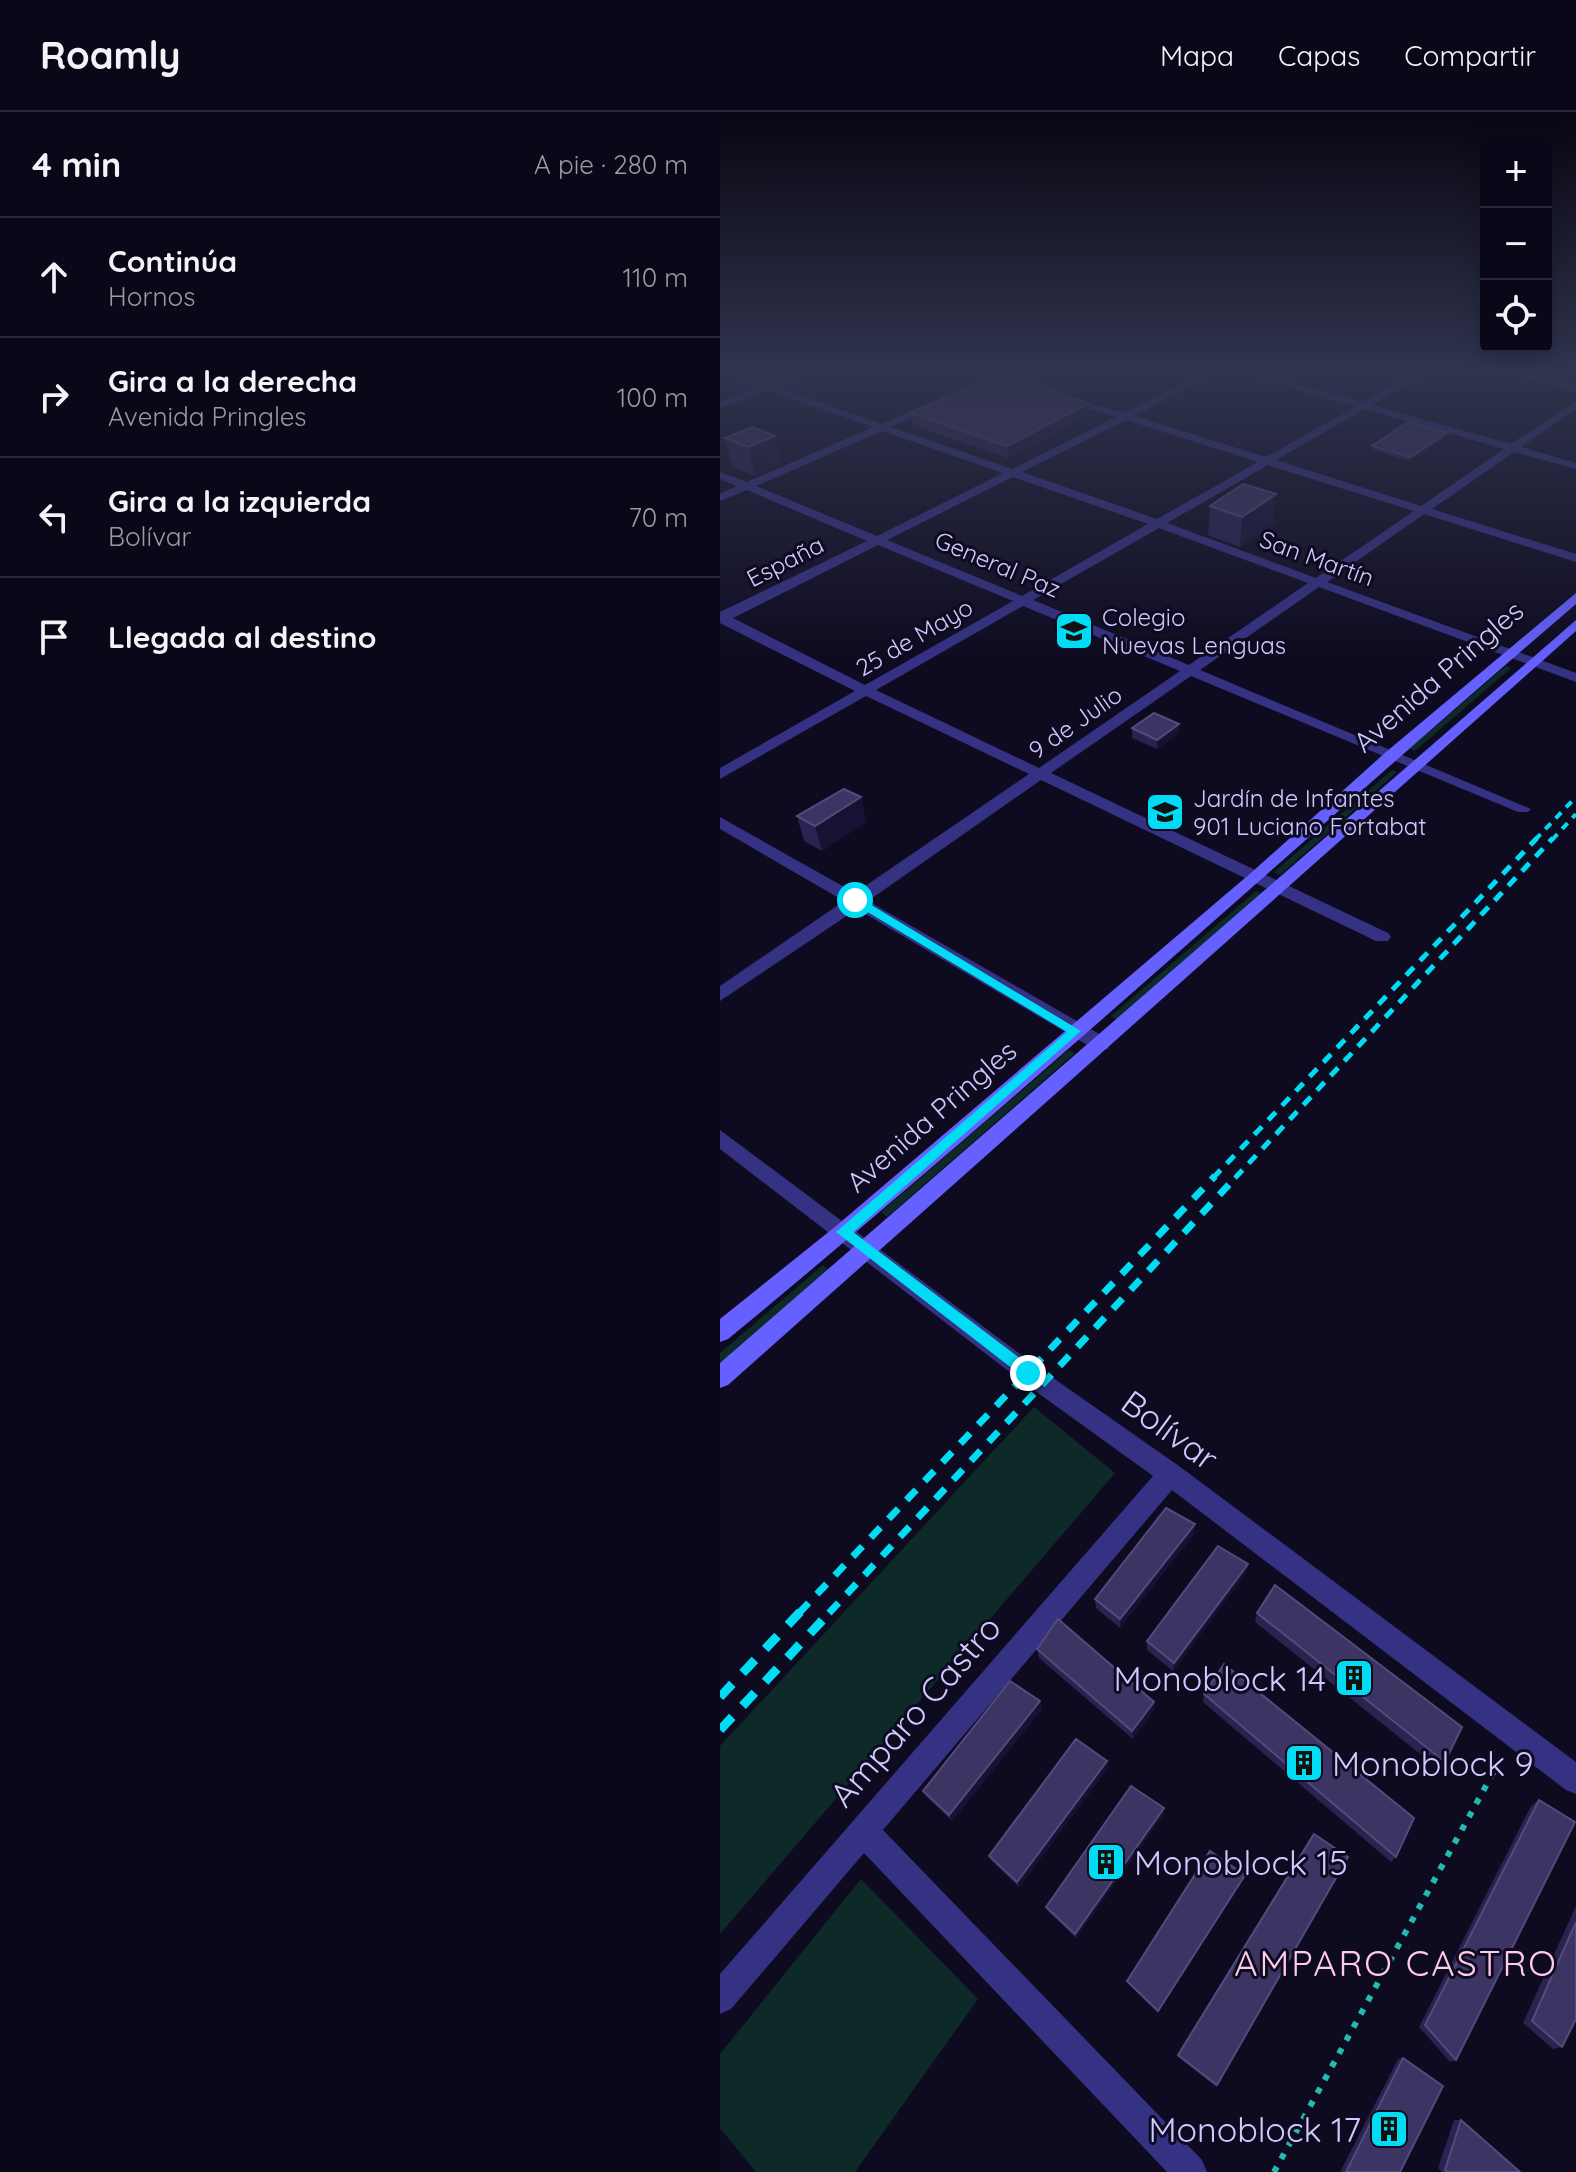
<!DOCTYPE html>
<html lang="es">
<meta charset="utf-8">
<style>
:root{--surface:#0a0818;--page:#131121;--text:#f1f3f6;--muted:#999aa2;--line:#2a2937}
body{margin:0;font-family:Quicksand,sans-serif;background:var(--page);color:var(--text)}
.controls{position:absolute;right:24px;top:24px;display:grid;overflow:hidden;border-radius:8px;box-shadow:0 4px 20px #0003}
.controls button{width:72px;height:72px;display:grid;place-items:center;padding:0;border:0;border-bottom:2px solid var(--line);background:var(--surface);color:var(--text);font:40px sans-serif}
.stop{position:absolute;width:24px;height:24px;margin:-18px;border:6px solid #00dcf4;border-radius:50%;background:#fff}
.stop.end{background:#00dcf4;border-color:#fff;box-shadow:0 2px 8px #0008}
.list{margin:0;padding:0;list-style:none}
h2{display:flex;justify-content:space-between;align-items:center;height:104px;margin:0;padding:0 32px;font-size:34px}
h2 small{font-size:26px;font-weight:400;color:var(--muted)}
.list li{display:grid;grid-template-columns:52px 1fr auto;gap:24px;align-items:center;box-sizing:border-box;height:120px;padding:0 32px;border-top:2px solid var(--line)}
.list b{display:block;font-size:30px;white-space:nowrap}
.list p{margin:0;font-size:26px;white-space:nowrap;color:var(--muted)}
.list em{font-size:26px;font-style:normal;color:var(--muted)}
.icon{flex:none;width:44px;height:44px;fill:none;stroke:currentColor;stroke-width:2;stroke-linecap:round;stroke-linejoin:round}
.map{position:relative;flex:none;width:856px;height:2060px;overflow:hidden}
header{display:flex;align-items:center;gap:48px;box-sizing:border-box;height:112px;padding:0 40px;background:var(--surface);border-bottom:2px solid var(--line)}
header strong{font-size:38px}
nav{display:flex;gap:44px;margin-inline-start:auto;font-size:28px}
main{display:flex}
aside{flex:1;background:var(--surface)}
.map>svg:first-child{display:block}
.green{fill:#0d2a29}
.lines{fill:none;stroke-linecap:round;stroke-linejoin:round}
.path{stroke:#23bab1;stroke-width:6;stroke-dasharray:6 9;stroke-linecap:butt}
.street{fill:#353183;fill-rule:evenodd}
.secondary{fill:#6560ff;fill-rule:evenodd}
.rail-far3{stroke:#00dcf4;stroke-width:4;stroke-dasharray:8 7;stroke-linecap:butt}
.rail-far2{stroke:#00dcf4;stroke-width:5;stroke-dasharray:11 9;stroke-linecap:butt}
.rail-far1{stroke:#00dcf4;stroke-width:7;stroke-dasharray:14 12;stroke-linecap:butt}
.rail{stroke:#00dcf4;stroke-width:9;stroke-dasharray:18 15;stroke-linecap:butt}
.wall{fill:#2a224f}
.shaded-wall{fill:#181134}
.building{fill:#3c3462;stroke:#534b7b;stroke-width:2}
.route{fill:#00dcf4}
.labels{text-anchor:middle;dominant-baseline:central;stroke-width:6;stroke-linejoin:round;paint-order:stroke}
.far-street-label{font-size:24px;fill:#d0c9ff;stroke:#0e0b20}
.far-poi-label{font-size:24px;fill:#d0c9ff;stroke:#0e0b20;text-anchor:start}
.street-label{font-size:28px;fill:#d0c9ff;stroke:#0e0b20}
.near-street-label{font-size:34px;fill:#d0c9ff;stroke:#0e0b20}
.near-poi-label{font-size:34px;fill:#d0c9ff;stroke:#0e0b20;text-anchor:end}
.near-neighbourhood-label{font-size:36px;letter-spacing:2px;fill:#ffcbec;stroke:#0e0b20}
</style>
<header>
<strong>Roamly</strong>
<nav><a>Mapa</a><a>Capas</a><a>Compartir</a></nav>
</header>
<main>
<aside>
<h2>4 min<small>A pie · 280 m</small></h2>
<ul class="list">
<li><svg class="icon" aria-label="ahead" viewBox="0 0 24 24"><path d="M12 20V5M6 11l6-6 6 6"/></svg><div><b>Continúa</b><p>Hornos</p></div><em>110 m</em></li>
<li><svg class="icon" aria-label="right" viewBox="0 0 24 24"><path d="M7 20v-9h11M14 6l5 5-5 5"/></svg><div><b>Gira a la derecha</b><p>Avenida Pringles</p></div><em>100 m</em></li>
<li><svg class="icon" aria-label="left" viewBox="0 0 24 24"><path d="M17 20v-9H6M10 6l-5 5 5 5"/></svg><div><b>Gira a la izquierda</b><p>Bolívar</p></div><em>70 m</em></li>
<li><svg class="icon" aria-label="arrive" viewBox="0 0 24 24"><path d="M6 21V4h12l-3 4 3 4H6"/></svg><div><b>Llegada al destino</b></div></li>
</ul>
</aside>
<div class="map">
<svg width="856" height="2060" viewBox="0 0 856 2060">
<rect width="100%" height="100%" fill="#0e0b20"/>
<!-- green -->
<path class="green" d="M786 554 791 556 695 639 689 637Z
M672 658 677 660 560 763 554 760Z
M536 779 542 781 397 908 391 904Z
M349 938 355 941 167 1105 161 1100Z
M103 1153 109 1158 0 1252V1241Z
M314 1295 395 1361 0 1822V1634Z
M141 1767 258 1887 135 2060H36L0 2016V1942Z"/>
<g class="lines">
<!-- path -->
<path class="path" d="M554 2060 784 1641"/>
<!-- street -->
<path class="street" d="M0 260C17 260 30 271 46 271 60 272 76 260 92 260L56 275 162 312 209 291H217V295L171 315 292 357 396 305 339 287V283L404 301 487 260H499L414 304 546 345 635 295 519 260H533L643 290 697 260H708L652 293 791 332 856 289V297L801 335 856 351V357L794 340 712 397 856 442V450L704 402 607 470 856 561V570L599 475 480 558 811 697 808 700H798L471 564 331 661 668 821 671 825 668 829H656L321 668 148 789 388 927 390 932 388 937H374L137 797 0 889V874L124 789 0 717V705L135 781 309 662 146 584 0 667V656L135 579 0 511V500L147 429 27 378 0 389V382L17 374 0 367V360L27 370 153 315 47 278 0 296V290L38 275ZM645 297 784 337 701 394 556 348ZM406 308 538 350 437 407 302 360ZM162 319 283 361 157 424 36 374ZM548 353 694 399 596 466 447 411ZM293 365 428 412 302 484 167 428ZM439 416 588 471 469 553 313 488ZM158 433 293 489 145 573 13 506ZM303 494 460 559 319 656 156 578Z
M257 260H271L306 272 301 275Z
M781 260H796L856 274V280Z
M0 1018 316 1254 459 1354 856 1650V1682L846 1678 452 1378 163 1718 482 2048 487 2060H447L144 1741 11 1897 0 1902V1862L433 1364 300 1268 0 1037Z"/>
<!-- secondary -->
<path class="secondary" d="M856 481V492C572 736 297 989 8 1227L0 1230V1207L116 1114 532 760 666 640Z
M856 508V519L8 1273 0 1276V1251Z"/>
<!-- rail-far3 -->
<path class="rail-far3" d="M815 728 856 685
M832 728 856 702"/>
<!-- rail-far2 -->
<path class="rail-far2" d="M493 1066 817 726
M515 1066 833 726"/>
<!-- rail-far1 -->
<path class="rail-far1" d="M79 1501 495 1064
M109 1501 517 1064"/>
<!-- rail -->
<path class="rail" d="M0 1585 81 1499
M0 1618 111 1499"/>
</g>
<!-- wall -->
<path class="wall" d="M343 283 369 291V302L288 346 192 313 190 301Z
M727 321 726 325 690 349 652 338V334Z
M55 324 62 352 35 364 12 354 5 326Z
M490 394 554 411 520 435 488 423Z
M412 616 459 621 437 637 412 626Z
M141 685 146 710 102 739 84 729 77 704Z
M475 1412 474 1422 400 1516 376 1496 375 1487Z
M526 1461 453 1559 427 1538V1529Z
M537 1501 725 1650 719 1657 535 1510Z
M317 1537 434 1590V1598L413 1627 319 1546Z
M484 1582 676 1745 671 1750 483 1590Z
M320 1589 322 1597 232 1709 207 1685 203 1679Z
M387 1649 388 1656 299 1775 272 1749 269 1744Z
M819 1688 736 1948 730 1950 699 1915 811 1694Z
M444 1702 356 1826 328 1799 326 1795Z
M594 1722 497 1973 495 1974 457 1944Z
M525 1763 523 1768 438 1901 408 1871 407 1869Z
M856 1794V1907L842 1935 833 1937 803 1911Z
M683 1946 680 2060H620L678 1947Z
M734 2008H741L800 2060H722L718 2056Z"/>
<!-- shaded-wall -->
<path class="shaded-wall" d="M369 291V302L288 346 287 334Z
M727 321 726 325 690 349 691 345Z
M55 324 62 352 35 364 28 335Z
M556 382 554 411 520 435 522 405Z
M459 612V621L437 637V628Z
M141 685 146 710 102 739 95 714Z
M475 1412 474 1422 400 1516V1507Z
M528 1452 526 1461 453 1559 454 1551Z
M320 1589 322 1597 232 1709 229 1703Z
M434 1590V1598L413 1627 412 1619Z
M387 1649 388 1656 299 1775 297 1770Z
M444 1696V1702L356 1826 355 1822Z
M525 1763 523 1768 438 1901V1899Z"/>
<!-- building -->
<path class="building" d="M280 262 343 281 340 282 369 291 287 334 190 301Z
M688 310 727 321 691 345 652 334Z
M32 315 55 324 28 335 5 326Z
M523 372 556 382 522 405 490 394Z
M434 601 459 612 437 628 412 616Z
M124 677 141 685 95 714 77 704Z
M446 1396 475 1412 400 1507 375 1487Z
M498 1434 528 1452 454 1551 427 1529Z
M555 1473 742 1615 725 1650 537 1501Z
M338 1507 434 1590 412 1619 317 1537Z
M504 1552 694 1706 676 1745 484 1582Z
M290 1569 320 1589 229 1703 203 1679Z
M356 1627 387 1649 297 1770 269 1744Z
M411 1674 444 1696 355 1822 326 1795Z
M819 1688 855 1710 736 1948 705 1913Z
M594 1722 628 1745 497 1973 458 1943Z
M490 1739 525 1763 438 1899 407 1869Z
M856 1810V1907L842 1935 812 1909Z
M683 1946 723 1974 680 2060H626Z
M741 2008 800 2060H727L725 2058Z"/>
<!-- sky -->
<linearGradient id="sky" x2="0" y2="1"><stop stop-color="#080612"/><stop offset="0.47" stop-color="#30344e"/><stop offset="1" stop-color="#30344e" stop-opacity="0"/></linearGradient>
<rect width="856" height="548" fill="url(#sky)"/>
<!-- route -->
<path class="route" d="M131 785H138L361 919 133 1120 313 1256V1265H303L116 1120 347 920 131 790Z"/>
<!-- icons -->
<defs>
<symbol id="school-square" viewBox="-11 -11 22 22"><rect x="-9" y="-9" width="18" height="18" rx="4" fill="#00dcf4" stroke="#0e0b20"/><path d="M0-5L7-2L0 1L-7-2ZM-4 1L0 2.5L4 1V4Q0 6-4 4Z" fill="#111"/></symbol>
<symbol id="building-square" viewBox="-11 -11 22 22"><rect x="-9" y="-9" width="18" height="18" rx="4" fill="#00dcf4" stroke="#0e0b20"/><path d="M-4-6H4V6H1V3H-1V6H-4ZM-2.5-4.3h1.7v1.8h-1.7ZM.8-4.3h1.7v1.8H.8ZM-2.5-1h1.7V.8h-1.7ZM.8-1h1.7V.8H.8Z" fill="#111"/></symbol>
</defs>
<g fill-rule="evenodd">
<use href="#school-square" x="332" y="497" width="44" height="44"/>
<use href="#school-square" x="423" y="678" width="44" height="44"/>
<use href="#building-square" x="612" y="1544" width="44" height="44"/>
<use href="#building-square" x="562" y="1629" width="44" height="44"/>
<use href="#building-square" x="364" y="1728" width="44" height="44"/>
<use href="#building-square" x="647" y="1995" width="44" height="44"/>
</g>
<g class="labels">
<!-- far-street labels -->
<g class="far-street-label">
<text transform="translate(597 446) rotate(20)">San Martín</text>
<text transform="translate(65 449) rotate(-27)">España</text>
<text transform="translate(278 452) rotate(23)">General Paz</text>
<text transform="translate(194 525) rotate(-30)">25 de Mayo</text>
<text transform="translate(355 610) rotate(-35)">9 de Julio</text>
</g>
<!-- far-poi labels -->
<g class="far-poi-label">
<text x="382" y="505">Colegio<tspan x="382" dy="28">Nuevas Lenguas</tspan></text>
<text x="473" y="686">Jardín de Infantes<tspan x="473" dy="28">901 Luciano Fortabat</tspan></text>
</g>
<!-- street labels -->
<g class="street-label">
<text transform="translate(718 564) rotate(-41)">Avenida Pringles</text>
<text transform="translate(211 1004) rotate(-41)">Avenida Pringles</text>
</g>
<!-- near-street labels -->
<g class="near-street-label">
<text transform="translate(450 1318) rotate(36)">Bolívar</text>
<text transform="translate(195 1599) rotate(-49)">Amparo Castro</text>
</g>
<!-- near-poi labels -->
<g class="near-poi-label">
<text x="606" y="1566">Monoblock 14</text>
<text x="612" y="1651" text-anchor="start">Monoblock 9</text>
<text x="414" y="1750" text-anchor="start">Monoblock 15</text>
<text x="641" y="2017">Monoblock 17</text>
</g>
<!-- near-neighbourhood labels -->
<g class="near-neighbourhood-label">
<text x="676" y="1850">AMPARO CASTRO</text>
</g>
</g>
</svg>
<div class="controls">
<button>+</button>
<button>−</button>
<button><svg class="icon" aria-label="locate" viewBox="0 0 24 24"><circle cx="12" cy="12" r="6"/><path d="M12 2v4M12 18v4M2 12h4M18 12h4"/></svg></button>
</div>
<div class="stop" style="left:135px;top:788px"></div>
<div class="stop end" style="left:308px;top:1261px"></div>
</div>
</main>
